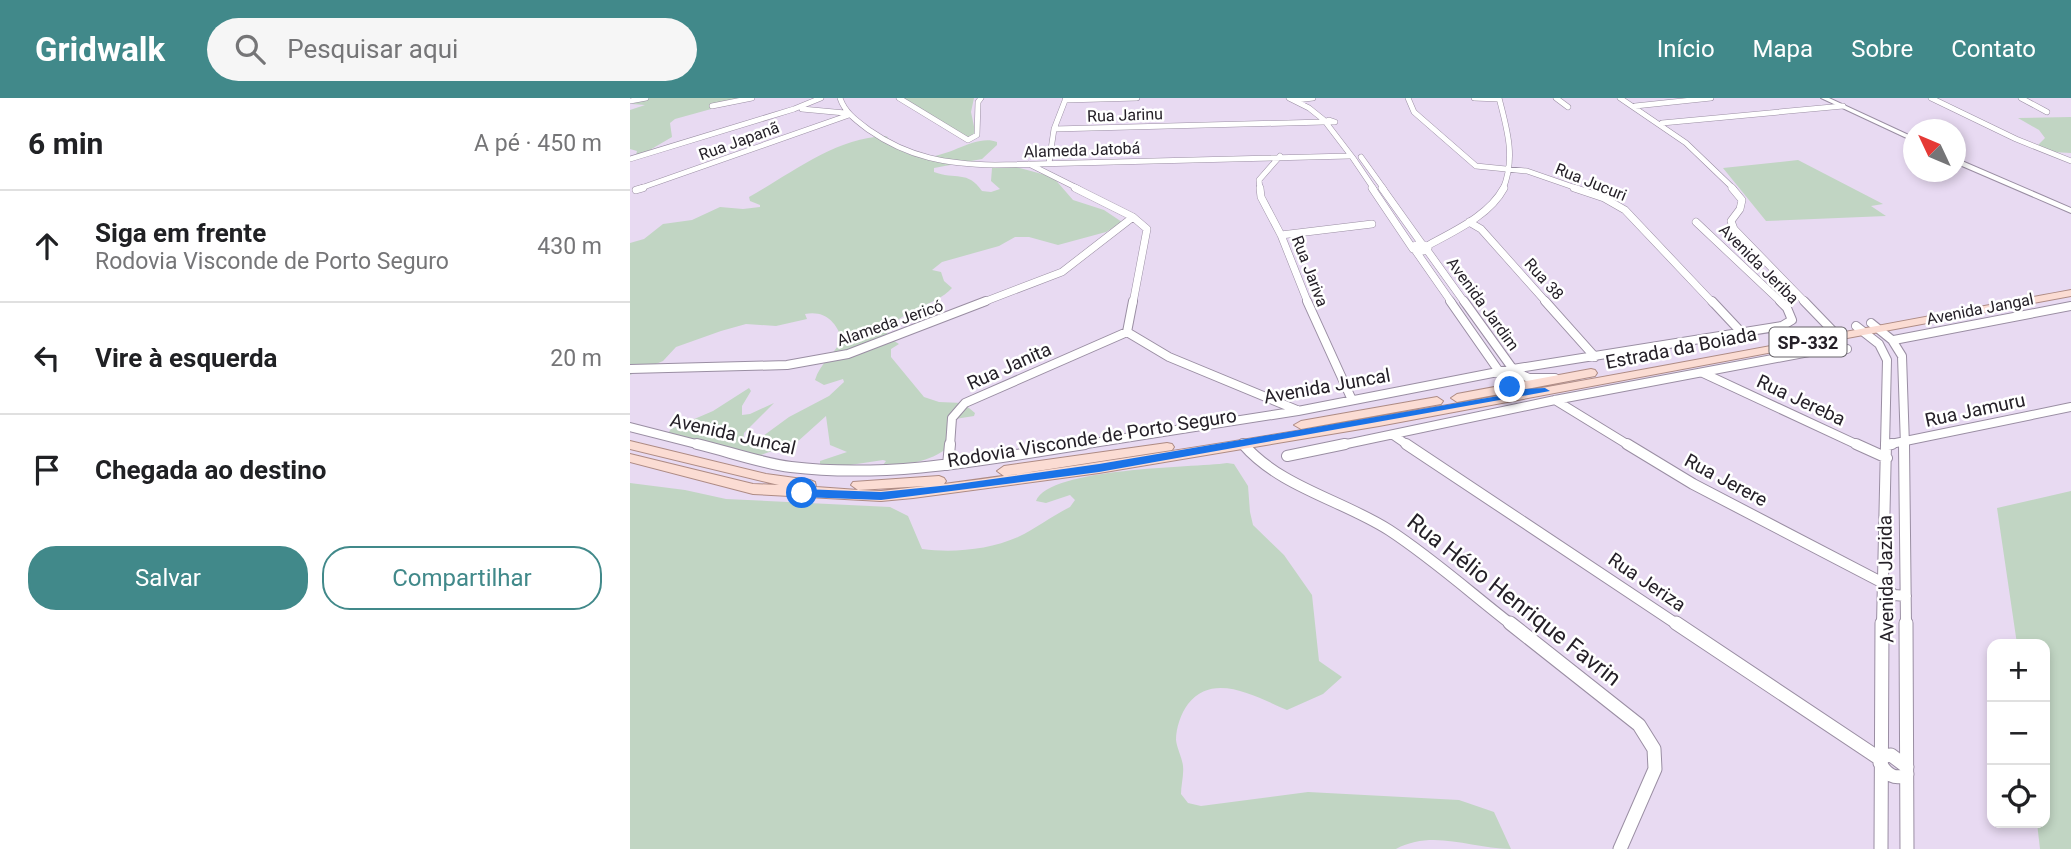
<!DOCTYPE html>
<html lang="pt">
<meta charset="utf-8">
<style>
:root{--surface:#fff;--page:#f6f6f6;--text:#202124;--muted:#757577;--line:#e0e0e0;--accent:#41898a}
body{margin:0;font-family:Roboto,sans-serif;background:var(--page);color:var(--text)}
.controls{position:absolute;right:21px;bottom:21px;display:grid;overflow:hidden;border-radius:14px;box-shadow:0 4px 10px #0003}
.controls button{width:63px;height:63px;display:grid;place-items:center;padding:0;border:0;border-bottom:2px solid var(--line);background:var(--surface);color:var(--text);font:35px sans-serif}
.compass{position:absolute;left:1273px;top:21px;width:63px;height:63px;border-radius:50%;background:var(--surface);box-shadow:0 4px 10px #0003;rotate:314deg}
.stop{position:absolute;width:21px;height:21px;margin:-16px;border:5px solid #1a73e8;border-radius:50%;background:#fff}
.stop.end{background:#1a73e8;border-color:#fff;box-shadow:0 2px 7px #0008}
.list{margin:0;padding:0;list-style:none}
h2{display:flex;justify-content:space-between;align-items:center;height:91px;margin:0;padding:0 28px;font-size:30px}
h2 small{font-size:23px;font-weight:400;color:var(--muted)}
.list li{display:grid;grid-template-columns:46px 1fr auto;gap:21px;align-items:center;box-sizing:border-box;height:112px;padding:0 28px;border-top:2px solid var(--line)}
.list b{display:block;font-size:26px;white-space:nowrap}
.list p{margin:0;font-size:23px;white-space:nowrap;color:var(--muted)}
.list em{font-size:23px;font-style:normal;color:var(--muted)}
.actions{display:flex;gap:14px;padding:21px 28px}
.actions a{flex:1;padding:16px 0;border:2px solid var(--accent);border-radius:28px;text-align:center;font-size:24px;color:var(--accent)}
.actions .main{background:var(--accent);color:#fff}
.icon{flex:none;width:38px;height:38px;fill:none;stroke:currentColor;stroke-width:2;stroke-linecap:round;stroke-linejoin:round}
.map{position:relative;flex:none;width:1441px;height:751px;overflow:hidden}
header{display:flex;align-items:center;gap:42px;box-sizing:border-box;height:98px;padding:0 35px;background:var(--accent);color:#fff}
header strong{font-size:33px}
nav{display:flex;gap:38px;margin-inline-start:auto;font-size:24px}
.search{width:490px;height:63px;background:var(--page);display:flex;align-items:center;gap:18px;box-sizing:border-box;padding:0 24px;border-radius:38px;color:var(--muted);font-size:26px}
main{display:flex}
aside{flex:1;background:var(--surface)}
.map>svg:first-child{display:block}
.green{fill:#c1d5c3}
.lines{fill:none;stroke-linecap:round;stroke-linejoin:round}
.minor-far4-casing{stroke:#9a8ea3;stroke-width:6}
.minor-far3-casing{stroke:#9a8ea3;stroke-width:8}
.minor-far2-casing{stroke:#9a8ea3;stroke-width:10}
.minor-far1-casing{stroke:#9a8ea3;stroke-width:12}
.minor-casing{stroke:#9a8ea3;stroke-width:15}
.tertiary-casing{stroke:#9a8ea3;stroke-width:2}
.primary-casing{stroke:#ae8b84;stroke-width:2}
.minor-far4{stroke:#fff;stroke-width:5}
.minor-far3{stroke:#fff;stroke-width:7}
.minor-far2{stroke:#fff;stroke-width:8}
.minor-far1{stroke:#fff;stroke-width:10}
.minor{stroke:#fff;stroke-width:13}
.tertiary{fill:#fff;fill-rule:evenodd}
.primary{fill:#fbdcd3;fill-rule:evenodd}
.route{fill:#1a73e8}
.labels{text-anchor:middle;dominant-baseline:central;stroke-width:5;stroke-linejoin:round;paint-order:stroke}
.far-street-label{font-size:16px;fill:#252028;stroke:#fff}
.shield{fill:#fff;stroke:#666368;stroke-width:2}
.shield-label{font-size:18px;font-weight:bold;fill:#252028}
.street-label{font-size:19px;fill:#252028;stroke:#fff}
.near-street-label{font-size:23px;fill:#252028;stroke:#fff}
</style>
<header>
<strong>Gridwalk</strong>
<div class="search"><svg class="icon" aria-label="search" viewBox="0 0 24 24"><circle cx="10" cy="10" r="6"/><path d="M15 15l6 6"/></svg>Pesquisar aqui</div>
<nav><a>Início</a><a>Mapa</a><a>Sobre</a><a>Contato</a></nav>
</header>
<main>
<aside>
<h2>6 min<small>A pé · 450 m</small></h2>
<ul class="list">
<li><svg class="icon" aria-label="ahead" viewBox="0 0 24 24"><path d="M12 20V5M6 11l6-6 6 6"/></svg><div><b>Siga em frente</b><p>Rodovia Visconde de Porto Seguro</p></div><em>430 m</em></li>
<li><svg class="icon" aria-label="left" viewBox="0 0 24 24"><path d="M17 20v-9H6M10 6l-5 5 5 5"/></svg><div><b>Vire à esquerda</b></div><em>20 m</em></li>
<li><svg class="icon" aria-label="arrive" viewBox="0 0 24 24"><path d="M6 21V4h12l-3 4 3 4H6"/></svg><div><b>Chegada ao destino</b></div></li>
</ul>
<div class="actions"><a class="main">Salvar</a><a>Compartilhar</a></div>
</aside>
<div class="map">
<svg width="1441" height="751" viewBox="0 0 1441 751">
<rect width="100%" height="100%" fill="#e8daf2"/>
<!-- green -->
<path class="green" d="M18 0H121L45 21 40 25 42 39 13 56 6 57 7 53 0 51V12L15 7 2 6Z
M271 0H344L341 14 346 38 341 41Z
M1441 19V55L1423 54 1408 47 1415 40 1409 32 1388 20Z
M255 38 258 39 254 44 257 46C270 51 280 59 293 59 320 60 345 36 367 44V47L352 61 304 70V74C325 82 338 72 352 93L361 94 370 91 361 83 362 70 386 69 423 79 443 102 474 112 492 124 476 134 428 147 399 139H385L369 148 312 164 302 172 311 174 314 183 322 190C304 210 266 211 256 238L269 246 261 251V259L294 299 309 304 333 305 345 315 344 318 325 321 319 349C298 365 278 366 253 367L256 363 253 362 207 369 190 366V363L217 354 200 347 196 318 166 345 125 359 36 338 41 331 83 313 119 290 121 293 112 308V317L120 316 144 305 114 335 113 343 122 346 159 319 199 298 214 284 213 281 194 287 185 282C190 265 204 257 212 241 206 224 195 212 175 216L177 221 146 228 116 226 91 233 46 249 33 263 0 277V145L14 141 33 126 62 122 90 109 113 111 130 109V107L120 103 119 99C161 76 204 40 255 38Z
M1168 62 1253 106 1241 108 1256 118 1136 123 1093 70Z
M597 365 604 366 618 388 620 414 623 427 654 457 682 497 689 563 712 579 693 596 657 612C626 599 584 573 558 606 551 615 546 630 546 642 547 651 552 659 553 668 554 677 551 687 551 696L558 705 571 708 678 694 829 702 864 714 881 751C841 751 804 731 766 751H0V385L55 392 96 401 260 409 278 418 292 451C323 455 358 452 388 439 405 431 422 418 440 409L445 402 440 397 416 405 406 403C420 369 562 370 597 365Z
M1441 393V751H1410L1407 725H1415V546H1387L1367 410Z"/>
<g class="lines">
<defs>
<path id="minor-far4" d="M210 0C215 15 227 23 239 32 279 60 317 66 365 67L719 58
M269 0 338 42 347 37 348 4 351 0
M659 0 679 10 694 22
M778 0 784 14 846 68 897 73 949 91
M844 0 869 1
M869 0C877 31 886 60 873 91
M926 0 938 9
M990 0 1056 45 1104 91
M1301 0 1386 41 1441 63
M1391 0 1417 14
M435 2 507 0
M666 2 683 0
M0 3 16 0
M82 8 122 0
M1005 8 1081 0
M172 11 215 15
M699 22 705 24H693Z
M1032 25 1213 8
M697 26 723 60
M424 31 693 24
M731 59 754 91
M723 60 744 91
M0 61 164 11 191 0
M419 65 424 31 436 0
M399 66 449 91
M8 91 219 17
M630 91 629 82 650 58"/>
<path id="minor-far3" d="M445 90 503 119 517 131 503 205
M630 90 631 99 651 137 678 205
M742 90 783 151 794 153 798 150 792 146 783 148
M752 90 792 146
M944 90 974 100 995 112 1083 205
M1102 90 1112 102 1110 111 1101 123 1104 131 1176 205
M6 92 13 90
M839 124 851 131 917 205
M1066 124 1152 205
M651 137 742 126
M797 148C824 133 859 118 874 90
M785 152 822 205
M797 152 835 205
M351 205 432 174 503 119"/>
<path id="minor-far2" d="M503 203 497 234 539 259 667 312
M677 203 722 302
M820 203 880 289
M834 203 885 274 899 280H925
M915 203 965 259
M1082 203 1112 235
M1174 203 1202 232
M1241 225 1262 242 1272 258 1275 348
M1226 228 1249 246 1257 262 1255 348
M1264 242 1441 208
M0 271 157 267 218 256 356 203
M1073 275 1230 348
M925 302 1000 348
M0 329 74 348
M763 337 779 348
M1256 347 1441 309
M320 348 322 320 335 305 497 234
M444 348 668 313 883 271 1152 228 1162 222 1157 210 1150 203
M707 348 925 302 1195 251H1217"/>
<path id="minor-far1" d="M67 346C97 353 130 365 161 369 259 381 359 361 455 346
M613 346C650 389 712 402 759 432 802 460 842 496 882 527
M776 346 1048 527
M997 346 1063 386 1255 486
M1226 346 1257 360
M1274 346 1276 527
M1256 347 1262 346
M657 358 715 346
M318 367 320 346
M1255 489 1264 497 1276 498
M1252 527 1256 346"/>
<path id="minor" d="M880 525 1009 627 1024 651 1025 671 990 751
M1046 525 1250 661
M1276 525 1277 751
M1251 658 1261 657 1277 669
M1250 665C1256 676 1265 683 1277 676
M1251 751 1252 525"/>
<path id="tertiary" d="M1191 0H1199L1283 39V43Z
M1325 60 1441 110V115L1325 65Z"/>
<path id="primary" d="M1441 192V198L749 328 469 375 283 400 251 403 123 396 0 364V356L123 386 149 387 0 351V343L136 376 180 382 185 384 186 389 228 392 221 387 223 384 309 378 314 380 316 383 314 386C692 336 1066 261 1441 192ZM295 388 251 393 228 392Z
M961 271 965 272 967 275 965 278 827 304 821 300 827 296Z
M807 299 813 303 811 306 671 331 664 327 671 323Z
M537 345 542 346 544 349 542 352 374 378 367 373 374 368Z"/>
</defs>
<!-- minor-far4 casing -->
<use href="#minor-far4" class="minor-far4-casing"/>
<!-- minor-far3 casing -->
<use href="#minor-far3" class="minor-far3-casing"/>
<!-- minor-far2 casing -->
<use href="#minor-far2" class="minor-far2-casing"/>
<!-- minor-far1 casing -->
<use href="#minor-far1" class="minor-far1-casing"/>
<!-- minor casing -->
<use href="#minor" class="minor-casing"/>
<!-- tertiary casing -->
<use href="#tertiary" class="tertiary-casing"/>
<!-- primary casing -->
<use href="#primary" class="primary-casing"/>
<!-- minor-far4 -->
<use href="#minor-far4" class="minor-far4"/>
<!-- minor-far3 -->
<use href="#minor-far3" class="minor-far3"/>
<!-- minor-far2 -->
<use href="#minor-far2" class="minor-far2"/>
<!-- minor-far1 -->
<use href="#minor-far1" class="minor-far1"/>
<!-- minor -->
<use href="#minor" class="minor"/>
<!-- tertiary -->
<use href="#tertiary" class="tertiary"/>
<!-- primary -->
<use href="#primary" class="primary"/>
</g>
<!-- route -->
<path class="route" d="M880 286 894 291 915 290 920 293 469 374 251 402 172 399 166 395 172 391 251 394 320 387 469 366 886 295 875 289Z"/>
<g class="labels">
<!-- far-street labels -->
<g class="far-street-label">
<text transform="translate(495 17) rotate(-2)">Rua Jarinu</text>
<text transform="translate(109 43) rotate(-20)">Rua Japanã</text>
<text transform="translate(452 52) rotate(-2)">Alameda Jatobá</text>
<text transform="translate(961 84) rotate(22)">Rua Jucuri</text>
<text transform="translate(1129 166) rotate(45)">Avenida Jeriba</text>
<text transform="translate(680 173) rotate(69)">Rua Jariva</text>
<text transform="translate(914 181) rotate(48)">Rua 38</text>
<text transform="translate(853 206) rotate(54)">Avenida Jardim</text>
<text transform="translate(1350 211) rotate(-11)">Avenida Jangal</text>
<text transform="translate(260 225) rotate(-19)">Alameda Jericó</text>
</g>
<!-- shield labels -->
<rect class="shield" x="1139.5" y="229.5" width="77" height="29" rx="5"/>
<g class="shield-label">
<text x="1178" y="244">SP-332</text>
</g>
<!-- street labels -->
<g class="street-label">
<text transform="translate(1051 250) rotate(-11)">Estrada da Boiada</text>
<text transform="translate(379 268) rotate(-24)">Rua Janita</text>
<text transform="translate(697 288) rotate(-10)">Avenida Juncal</text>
<text transform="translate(1171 302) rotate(25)">Rua Jereba</text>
<text transform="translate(1345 312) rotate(-12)">Rua Jamuru</text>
<text transform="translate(103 336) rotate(13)">Avenida Juncal</text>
<text transform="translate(462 340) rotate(-9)">Rodovia Visconde de Porto Seguro</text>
<text transform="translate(1096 382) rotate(28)">Rua Jerere</text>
<text transform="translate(1256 481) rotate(-91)">Avenida Jazida</text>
<text transform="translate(1017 484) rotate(34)">Rua Jeriza</text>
</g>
<!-- near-street labels -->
<g class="near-street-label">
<text transform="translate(884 502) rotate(38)">Rua Hélio Henrique Favrin</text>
</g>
</g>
</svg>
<div class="controls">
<button>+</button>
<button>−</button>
<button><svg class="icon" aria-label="locate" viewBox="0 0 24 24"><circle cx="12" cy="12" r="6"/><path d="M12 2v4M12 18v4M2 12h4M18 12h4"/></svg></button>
</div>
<svg class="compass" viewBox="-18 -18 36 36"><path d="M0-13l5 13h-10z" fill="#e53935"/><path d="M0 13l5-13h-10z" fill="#757577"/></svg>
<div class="stop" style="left:172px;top:395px"></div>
<div class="stop end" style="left:880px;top:289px"></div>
</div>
</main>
